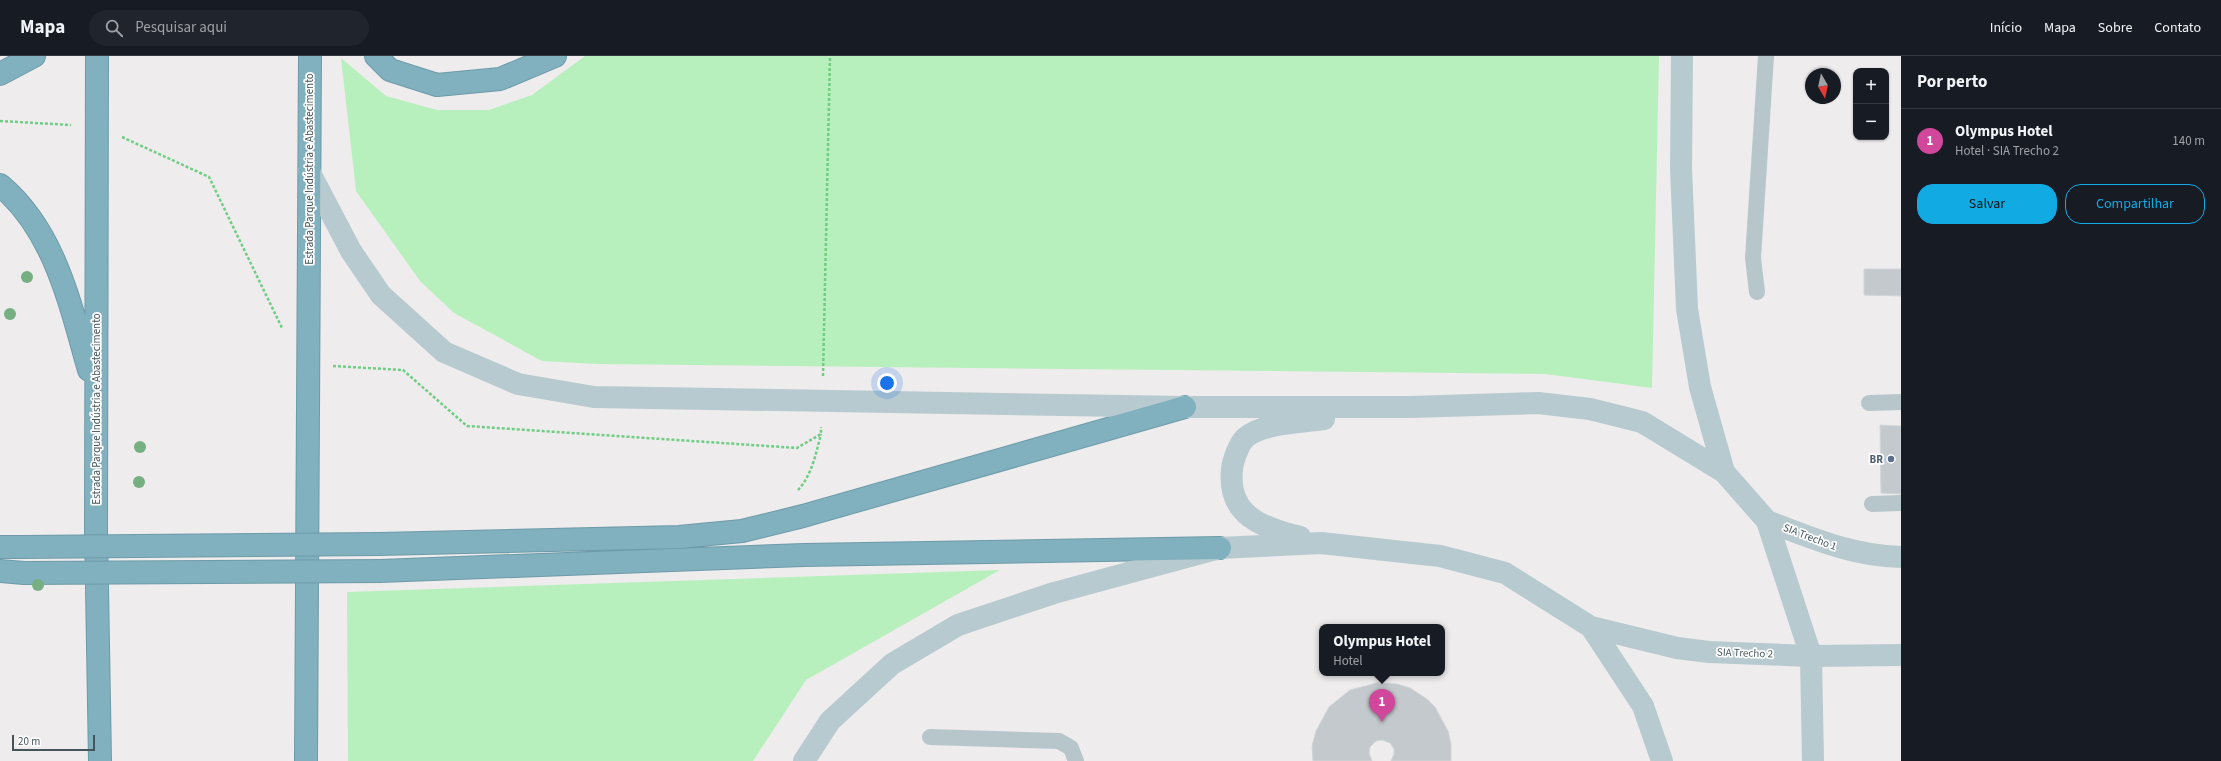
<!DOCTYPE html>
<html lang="pt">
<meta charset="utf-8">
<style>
:root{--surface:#171b24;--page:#20242c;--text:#f1f3f6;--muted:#9ea1a6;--line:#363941;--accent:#12aae3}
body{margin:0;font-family:"Source Sans 3",sans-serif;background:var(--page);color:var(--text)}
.controls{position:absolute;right:12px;top:12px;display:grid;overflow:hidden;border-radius:8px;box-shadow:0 1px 3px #0004}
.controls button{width:36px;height:36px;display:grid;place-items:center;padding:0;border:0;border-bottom:1px solid var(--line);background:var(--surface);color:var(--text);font:20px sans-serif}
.compass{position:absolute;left:1805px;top:12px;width:36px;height:36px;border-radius:50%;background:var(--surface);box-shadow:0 1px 3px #0004;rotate:171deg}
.scale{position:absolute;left:12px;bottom:10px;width:83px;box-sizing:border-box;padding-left:4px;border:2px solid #44565a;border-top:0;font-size:11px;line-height:14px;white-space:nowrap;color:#44565a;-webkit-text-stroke:3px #fff;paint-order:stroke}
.you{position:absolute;left:887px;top:327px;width:14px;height:14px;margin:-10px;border:3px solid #fff;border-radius:50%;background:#1a73e8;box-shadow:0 0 0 6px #1a73e833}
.badge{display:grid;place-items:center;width:26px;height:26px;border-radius:50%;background:var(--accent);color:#fff;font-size:13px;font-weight:700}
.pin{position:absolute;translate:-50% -33px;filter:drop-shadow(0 1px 2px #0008)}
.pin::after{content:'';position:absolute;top:21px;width:14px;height:12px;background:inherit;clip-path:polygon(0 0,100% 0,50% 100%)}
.popup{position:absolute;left:1319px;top:568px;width:126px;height:52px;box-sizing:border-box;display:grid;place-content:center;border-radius:8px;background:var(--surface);filter:drop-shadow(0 1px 3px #0005);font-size:13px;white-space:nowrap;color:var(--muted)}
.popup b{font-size:15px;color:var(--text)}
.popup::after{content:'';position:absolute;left:50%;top:100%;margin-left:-8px;border:8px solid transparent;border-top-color:var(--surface)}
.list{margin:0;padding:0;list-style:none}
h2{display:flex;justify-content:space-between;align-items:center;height:52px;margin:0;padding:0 16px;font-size:17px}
h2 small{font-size:13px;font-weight:400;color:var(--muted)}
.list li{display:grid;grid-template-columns:26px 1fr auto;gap:12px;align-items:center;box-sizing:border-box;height:64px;padding:0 16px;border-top:1px solid var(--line)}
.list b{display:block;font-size:15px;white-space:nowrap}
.list p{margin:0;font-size:13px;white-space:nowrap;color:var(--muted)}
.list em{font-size:13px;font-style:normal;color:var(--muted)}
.actions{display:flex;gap:8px;padding:12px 16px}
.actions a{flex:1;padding:9px 0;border:1px solid var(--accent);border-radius:16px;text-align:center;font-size:14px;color:var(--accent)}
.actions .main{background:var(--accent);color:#111}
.icon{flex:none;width:22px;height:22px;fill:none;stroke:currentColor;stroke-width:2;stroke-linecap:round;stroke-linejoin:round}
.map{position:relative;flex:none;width:1901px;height:705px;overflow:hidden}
header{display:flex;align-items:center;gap:24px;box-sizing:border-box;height:56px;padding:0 20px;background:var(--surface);border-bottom:1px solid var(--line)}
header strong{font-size:19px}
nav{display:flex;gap:22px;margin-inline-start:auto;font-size:14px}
.search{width:280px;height:36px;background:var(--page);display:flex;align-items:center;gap:10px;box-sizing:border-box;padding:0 14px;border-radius:22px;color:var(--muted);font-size:15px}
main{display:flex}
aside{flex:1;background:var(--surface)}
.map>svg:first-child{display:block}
.green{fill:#b7f0bd}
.building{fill:#c3c9cc;stroke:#d0d5d8}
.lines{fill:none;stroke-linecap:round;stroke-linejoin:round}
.highway-casing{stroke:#6d9ba9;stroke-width:24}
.path{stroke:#6fce83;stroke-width:2.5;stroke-dasharray:3 2;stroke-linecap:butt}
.lane{stroke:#b7c6ca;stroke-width:16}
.secondary{stroke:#b7cacf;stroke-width:22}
.highway{stroke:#81b0be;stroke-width:22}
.highway-bridge-casing{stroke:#6d9ba9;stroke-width:24;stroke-linecap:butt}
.highway-bridge{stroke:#81b0be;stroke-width:22}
.tree{fill:#76af81}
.service-dot{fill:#5c6f8a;stroke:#fff;stroke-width:1.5}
.labels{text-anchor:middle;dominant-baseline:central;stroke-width:3.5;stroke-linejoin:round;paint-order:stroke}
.street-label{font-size:11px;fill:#44565a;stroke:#fff}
.service-label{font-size:11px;font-weight:bold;fill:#4e5e75;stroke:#fff;text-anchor:end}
</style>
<header>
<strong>Mapa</strong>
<div class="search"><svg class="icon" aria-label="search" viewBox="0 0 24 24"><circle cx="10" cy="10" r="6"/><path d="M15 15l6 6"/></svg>Pesquisar aqui</div>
<nav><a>Início</a><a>Mapa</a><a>Sobre</a><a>Contato</a></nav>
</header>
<main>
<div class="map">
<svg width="1901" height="705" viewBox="0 0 1901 705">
<rect width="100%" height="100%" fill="#efeced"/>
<!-- green -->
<path class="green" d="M585 0H1659L1652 332 1545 318 597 308 542 305 454 257 420 225 356 135 341 2 386 40 437 54H489L532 39Z
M1000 514 806 624 753 705H348L347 536Z"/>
<!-- building -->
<path class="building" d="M1864 213H1901V240L1864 239Z
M1880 369 1901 370V438L1881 437Z
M1377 627 1397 628 1410 632 1427 643 1435 651 1448 675 1451 688V705H1391L1394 698V693L1390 687 1382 684 1376 685 1370 691 1369 697 1372 705H1313L1312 690 1316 675 1329 651 1350 634Z"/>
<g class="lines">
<defs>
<path id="highway" d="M97 0 96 473 100 705
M376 0 390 14 437 29 500 23 555 0
M0 18 34 0
M0 129C55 175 70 248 89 314
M379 488 679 481 742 475 803 460 1185 351
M0 491H21
M0 515 24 517
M380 515 804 499 1220 492
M306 705 310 0"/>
</defs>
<!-- highway casing -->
<use href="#highway" class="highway-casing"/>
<!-- path -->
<path class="path" d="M0 65 71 69
M122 81 209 121 282 272
M333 310 403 314 467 370 797 392 821 378V371
M823 320 830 0
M798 434C812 419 816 397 821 378"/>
<!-- lane -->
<path class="lane" d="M1757 236 1753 202 1766 0
M1869 347 1901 346
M1872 448 1901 447
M930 681 1059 685 1071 692 1076 705"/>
<!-- secondary -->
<path class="secondary" d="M1682 0 1681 112 1687 253 1700 331 1724 416
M309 115 351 195 381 239 444 296 518 328 594 341 1185 351H1411L1538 347 1590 353 1642 366 1724 416 1767 465 1811 600 1813 705
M1767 465C1811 482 1853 500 1901 501
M1300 481C1262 471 1227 460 1232 413 1233 404 1239 388 1245 382 1261 367 1303 366 1324 363
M1591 571 1677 592 1709 596 1811 600 1901 599
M804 705 830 665 892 608 958 569 1054 537 1220 492 1321 487 1440 500 1505 517 1591 571 1643 650 1662 705"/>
<!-- highway -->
<use href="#highway" class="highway"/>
<defs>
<path id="highway-bridge" d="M21 491 379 488
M24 517 380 515"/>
</defs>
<!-- highway-bridge casing -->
<use href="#highway-bridge" class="highway-bridge-casing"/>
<!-- highway-bridge -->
<use href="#highway-bridge" class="highway-bridge"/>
</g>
<!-- trees -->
<g class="tree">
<circle cx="27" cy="221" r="6"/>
<circle cx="10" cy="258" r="6"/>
<circle cx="140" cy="391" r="6"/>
<circle cx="139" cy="426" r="6"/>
<circle cx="38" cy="529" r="6"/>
</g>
<!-- markers -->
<circle class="service-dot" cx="1891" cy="403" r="4"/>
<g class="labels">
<!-- street labels -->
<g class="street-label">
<text transform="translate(309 113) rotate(-90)">Estrada Parque Indústria e Abastecimento</text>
<text transform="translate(96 353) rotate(-90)">Estrada Parque Indústria e Abastecimento</text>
<text transform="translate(1810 481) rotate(21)">SIA Trecho 1</text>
<text transform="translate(1745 597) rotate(2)">SIA Trecho 2</text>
</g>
<!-- service labels -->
<g class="service-label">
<text x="1883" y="403">BR</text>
</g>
</g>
</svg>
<div class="controls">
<button>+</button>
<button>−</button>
</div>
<svg class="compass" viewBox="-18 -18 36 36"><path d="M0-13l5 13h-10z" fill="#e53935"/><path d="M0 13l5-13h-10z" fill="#9ea1a6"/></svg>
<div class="scale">20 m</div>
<div class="you"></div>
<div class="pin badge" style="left:1382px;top:666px;background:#d1479c">1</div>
<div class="popup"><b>Olympus Hotel</b>Hotel</div>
</div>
<aside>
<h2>Por perto<small></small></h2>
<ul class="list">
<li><span class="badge" style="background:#d1479c">1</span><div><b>Olympus Hotel</b><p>Hotel · SIA Trecho 2</p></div><em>140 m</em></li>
</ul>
<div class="actions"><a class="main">Salvar</a><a>Compartilhar</a></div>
</aside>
</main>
